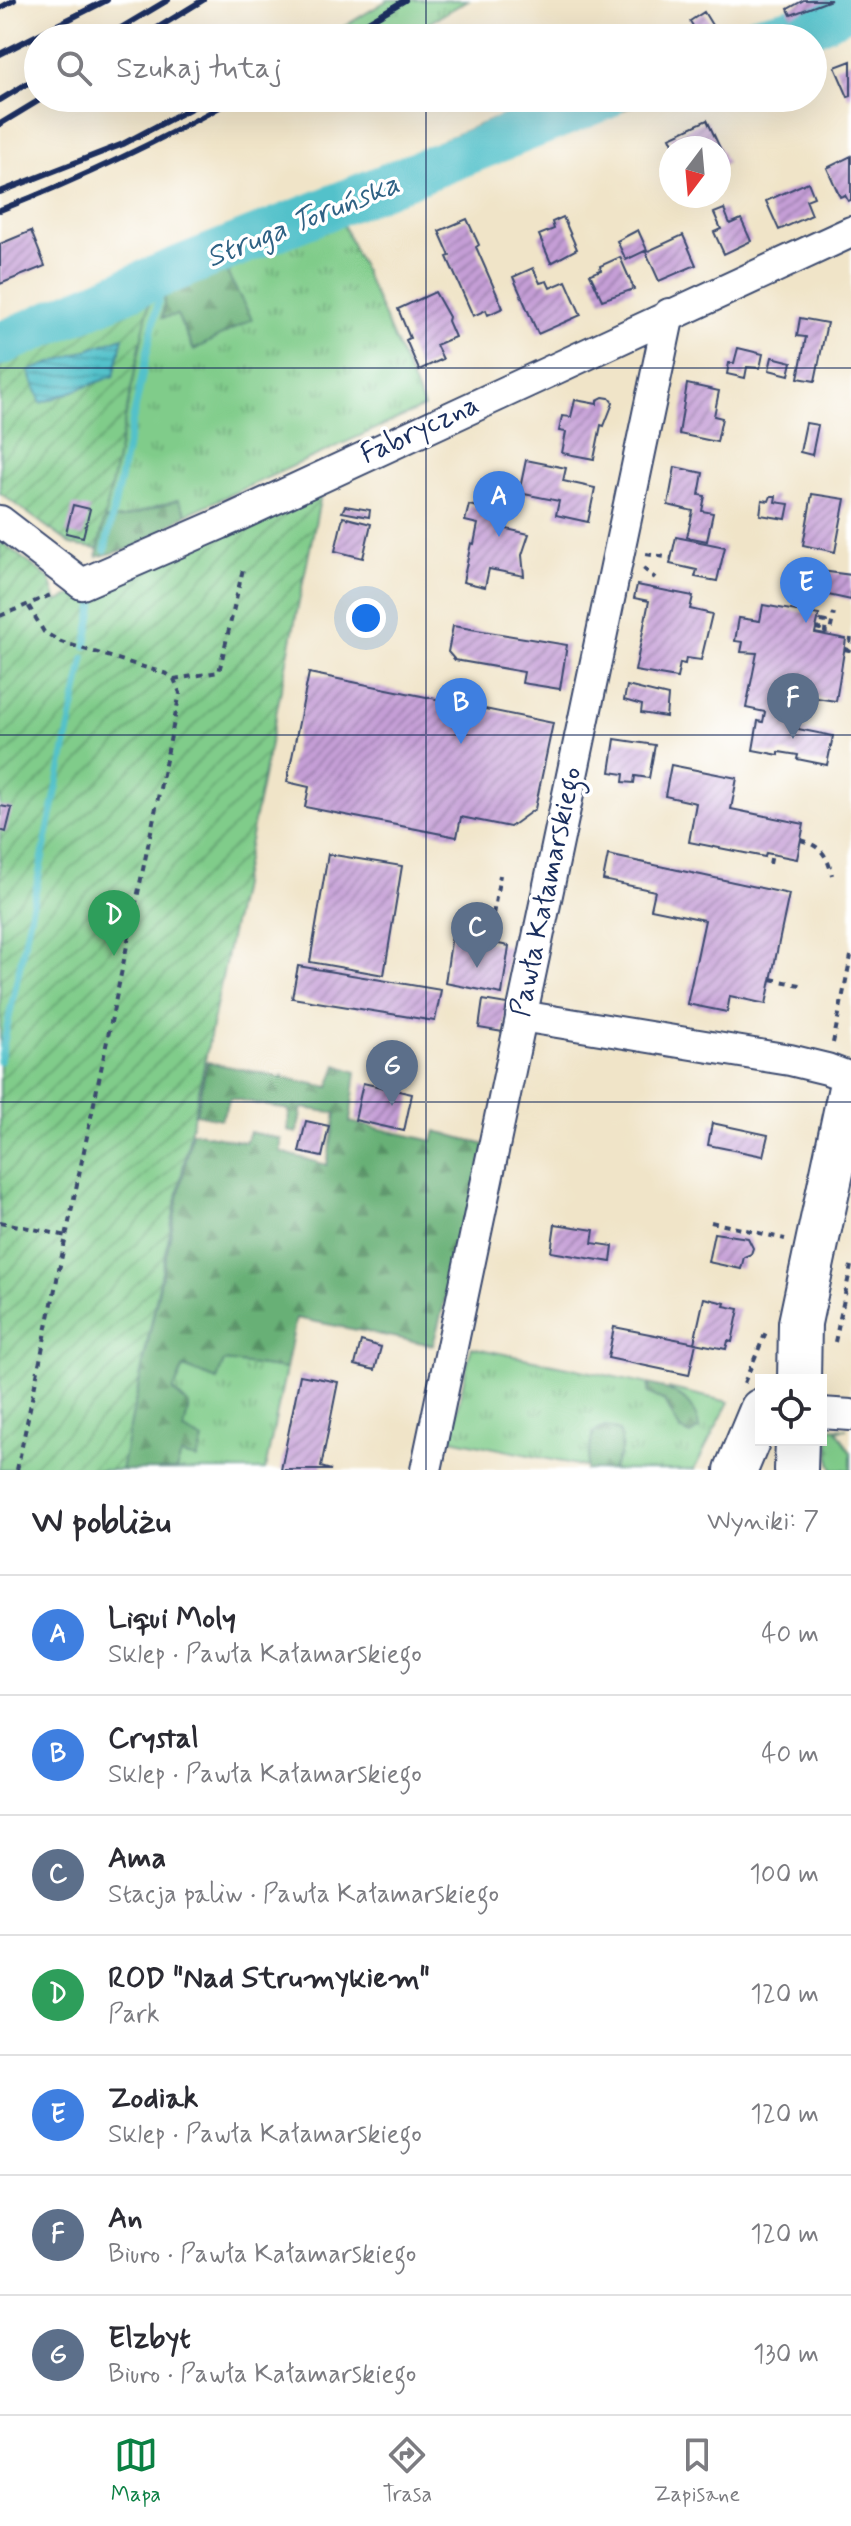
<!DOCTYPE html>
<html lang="pl">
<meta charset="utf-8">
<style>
:root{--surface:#fff;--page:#f7f7f7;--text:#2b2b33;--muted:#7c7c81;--line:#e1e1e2;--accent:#0b8043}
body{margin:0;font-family:Mynerve,sans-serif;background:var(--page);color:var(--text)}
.controls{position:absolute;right:24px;bottom:24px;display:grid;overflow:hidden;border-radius:0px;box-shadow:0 8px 32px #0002}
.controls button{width:72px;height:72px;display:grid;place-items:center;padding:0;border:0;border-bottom:2px solid var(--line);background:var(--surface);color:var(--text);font:40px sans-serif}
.compass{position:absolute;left:659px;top:136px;width:72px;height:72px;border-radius:50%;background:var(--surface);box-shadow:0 8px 32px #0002;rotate:196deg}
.you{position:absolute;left:366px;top:618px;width:28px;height:28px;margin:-20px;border:6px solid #fff;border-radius:50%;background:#1a73e8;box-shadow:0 0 0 12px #1a73e833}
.badge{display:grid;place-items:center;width:52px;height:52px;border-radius:50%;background:var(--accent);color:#fff;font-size:26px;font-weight:700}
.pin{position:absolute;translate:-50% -66px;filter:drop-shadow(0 2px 4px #0008)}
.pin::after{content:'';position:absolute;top:42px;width:28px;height:24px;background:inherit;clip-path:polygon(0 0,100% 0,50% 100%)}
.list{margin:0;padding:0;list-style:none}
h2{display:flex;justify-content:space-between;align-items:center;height:104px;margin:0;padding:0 32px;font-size:34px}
h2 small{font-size:26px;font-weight:400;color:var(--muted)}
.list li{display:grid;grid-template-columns:52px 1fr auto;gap:24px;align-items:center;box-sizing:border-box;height:120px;padding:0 32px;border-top:2px solid var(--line)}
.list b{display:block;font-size:30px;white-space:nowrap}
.list p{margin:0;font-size:26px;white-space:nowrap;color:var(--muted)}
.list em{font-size:26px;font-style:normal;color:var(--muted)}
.icon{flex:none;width:44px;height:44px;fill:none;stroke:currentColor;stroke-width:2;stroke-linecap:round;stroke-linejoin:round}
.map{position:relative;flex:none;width:851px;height:1470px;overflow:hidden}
.search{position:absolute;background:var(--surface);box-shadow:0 8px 32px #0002;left:24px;right:24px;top:24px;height:88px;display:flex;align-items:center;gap:20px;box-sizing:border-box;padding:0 28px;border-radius:44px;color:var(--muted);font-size:30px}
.sheet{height:944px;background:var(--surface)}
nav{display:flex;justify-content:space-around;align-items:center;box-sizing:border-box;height:112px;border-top:2px solid var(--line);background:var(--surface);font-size:22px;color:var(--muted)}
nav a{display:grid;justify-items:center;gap:4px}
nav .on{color:var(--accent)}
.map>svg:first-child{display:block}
.grass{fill:url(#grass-tufts);stroke:#4e7e74;stroke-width:2}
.forest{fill:url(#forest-firs);stroke:#42706a;stroke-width:2}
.garden{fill:url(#garden-furrows);stroke:#4e7e74;stroke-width:2}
.water{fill:url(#water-rules);stroke:#377894;stroke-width:2}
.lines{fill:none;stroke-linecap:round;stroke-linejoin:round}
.stream{stroke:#53c1ca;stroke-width:7}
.river{stroke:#53c1ca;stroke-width:44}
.building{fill:url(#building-hatch)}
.street-casing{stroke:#3b4a6e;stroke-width:34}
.secondary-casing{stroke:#3b4a6e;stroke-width:46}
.path{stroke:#3b4a6e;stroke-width:4;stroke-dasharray:6 6;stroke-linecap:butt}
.street{stroke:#fff;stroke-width:30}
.secondary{stroke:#fff;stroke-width:42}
.rail{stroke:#1b2f5e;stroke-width:6}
.grid{fill:none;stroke:#1b2f5e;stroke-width:2;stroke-opacity:0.55}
.labels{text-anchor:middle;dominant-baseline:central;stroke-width:7;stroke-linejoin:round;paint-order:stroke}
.street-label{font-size:28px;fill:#1b2f5e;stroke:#fff}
.water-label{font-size:30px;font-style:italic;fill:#2f6284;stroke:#fff}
</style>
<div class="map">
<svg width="851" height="1470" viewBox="0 0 851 1470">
<defs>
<pattern id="grass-tufts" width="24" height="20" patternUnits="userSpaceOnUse" patternTransform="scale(2)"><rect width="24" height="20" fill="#80cc8a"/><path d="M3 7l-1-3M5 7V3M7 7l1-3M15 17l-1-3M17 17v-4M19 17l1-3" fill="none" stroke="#68a674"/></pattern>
<pattern id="forest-firs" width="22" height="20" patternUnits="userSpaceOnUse" patternTransform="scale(2)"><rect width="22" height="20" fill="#68b076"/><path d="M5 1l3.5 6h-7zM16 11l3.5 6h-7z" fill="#559064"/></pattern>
<pattern id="garden-furrows" width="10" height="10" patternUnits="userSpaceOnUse" patternTransform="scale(2)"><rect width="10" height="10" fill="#80cc8a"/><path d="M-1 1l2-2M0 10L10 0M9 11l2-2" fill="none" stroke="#68a674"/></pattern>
<pattern id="water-rules" width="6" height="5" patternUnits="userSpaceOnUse" patternTransform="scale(2)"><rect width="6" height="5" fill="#53c1ca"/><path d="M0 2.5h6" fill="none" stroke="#449da7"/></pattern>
<pattern id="building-hatch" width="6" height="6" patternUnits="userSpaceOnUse" patternTransform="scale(2)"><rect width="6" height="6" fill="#c59ed6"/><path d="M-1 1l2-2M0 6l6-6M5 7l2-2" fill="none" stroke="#9f81b1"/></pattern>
</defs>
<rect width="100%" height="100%" fill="#fff"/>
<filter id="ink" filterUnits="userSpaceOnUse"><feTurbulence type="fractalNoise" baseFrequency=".0125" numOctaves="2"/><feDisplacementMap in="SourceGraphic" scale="16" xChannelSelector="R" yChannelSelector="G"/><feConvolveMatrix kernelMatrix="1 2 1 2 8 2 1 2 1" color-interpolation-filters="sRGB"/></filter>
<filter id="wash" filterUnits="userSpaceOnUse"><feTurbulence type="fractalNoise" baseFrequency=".006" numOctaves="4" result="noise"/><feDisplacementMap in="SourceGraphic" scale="32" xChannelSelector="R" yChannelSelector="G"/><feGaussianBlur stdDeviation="1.8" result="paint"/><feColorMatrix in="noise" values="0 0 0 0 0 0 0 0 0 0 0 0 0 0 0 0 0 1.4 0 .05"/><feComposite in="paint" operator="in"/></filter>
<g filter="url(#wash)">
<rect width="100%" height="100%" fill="#f0e4c8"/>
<!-- grass -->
<path class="grass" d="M388 0H468L403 38H325Z
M343 224 424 407 187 514 177 500 123 518 104 520 149 303 167 286 162 317 177 314 193 349 226 271Z
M471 1347 649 1384 648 1393 665 1401 680 1430 685 1400 668 1388 729 1402 694 1470H611L620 1456 593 1433 587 1467 451 1439Z
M224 1361 286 1369 265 1470H176C187 1437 182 1423 173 1391L184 1367 217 1380Z
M828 1428 847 1429 837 1430 851 1453V1470H833L830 1463Z"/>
<!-- forest -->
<path class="forest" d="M834 0H851V13L797 38H713L774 19 799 18Z
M551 98H652L226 271 252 319 194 350 177 315 162 318 166 287 149 303 0 366V328L481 124Z
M178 500 187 514 133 548 97 557 104 520 123 518Z
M207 1062 329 1087 337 1065 356 1072 350 1122 433 1141 436 1131 486 1145 433 1345 296 1318 286 1369 224 1361 217 1380 184 1367 173 1391 189 1405 184 1430 203 1440 197 1459 181 1455 176 1470H121L192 1132 245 1142 250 1132 281 1139V1152L327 1165 336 1113 302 1108 297 1133 288 1131 289 1110 230 1098 221 1119 196 1114Z
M649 1384C674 1390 696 1401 699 1429L691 1435 680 1430 665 1401 648 1393Z
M605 1427 619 1431C625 1447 620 1456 611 1470H586L593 1433Z"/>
<!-- garden -->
<path class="garden" d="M149 303 98 549 72 545 0 493V366Z
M323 485 121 1470H0V541L50 579 57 602Z"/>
<!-- water -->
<path class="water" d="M123 337 114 376 41 403 29 371Z"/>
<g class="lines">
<!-- stream -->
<path class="stream" d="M105 550 164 274
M86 646 97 589
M0 1061 84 658"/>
<!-- river -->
<path class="river" d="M756 38 811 25 851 6
M0 344 164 274 605 98"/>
</g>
<g id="blocks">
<!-- building -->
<path class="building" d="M804 0H831L791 15 788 9Z
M704 12 715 30 700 38 690 21Z
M851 61V96L848 97 835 67Z
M707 120 727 163 719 167V148H675L670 137Z
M851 156V200L848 201 845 195 840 197 827 168Z
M808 182 814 197 806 200 812 215 779 230 766 201Z
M724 209 730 224 741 219 751 241 724 254 714 232 721 229 714 213Z
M563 217 577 249 551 263 539 235 554 229 552 222Z
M467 219 479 245 476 247 503 308 488 315 486 310 473 316 447 257 450 256 439 231Z
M638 230 647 250 626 260 617 241Z
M31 231 45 266 0 284V244Z
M683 235 696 265 659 281 646 252Z
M620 257 634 289 602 300 590 274 601 270 600 266Z
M533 268 540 283 547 281 550 288 566 281 581 315 538 334 513 277Z
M435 292 449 317 448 321 455 337 436 345 443 359 419 370 406 340 410 338 398 309Z
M800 318 827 323 815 381 798 378 806 337 797 336Z
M738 348 763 354 760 368 747 367 745 378 727 374 729 363H734Z
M772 357 792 362 789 375 769 370Z
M687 384 719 391 714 416 722 418 717 442 679 434Z
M603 397 609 398 613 403 604 426 601 425 594 459 562 453 566 432 559 431 562 416 571 417 575 400 597 404V400Z
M806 423 818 425 812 455 800 452Z
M526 460 566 468 563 481 595 488 588 522 556 515 559 501 519 493Z
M675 467 703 473 699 495 705 496 702 511 713 513 707 541 687 537 693 511 668 505Z
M812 494 845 499 835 552 803 545Z
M771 496H776L775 502 789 504 786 519 760 515 762 500 769 501Z
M73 505 90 509 83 537 66 533Z
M469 505 505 513 502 528 529 534 522 555 524 576 489 569 485 587 463 582 471 543 474 544 478 524 465 521Z
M345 506 370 510 369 517 342 512Z
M343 517 371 524 363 558 335 551Z
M676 537 725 547 717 581 695 577 697 570 670 564Z
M806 569 851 575V600L801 589Z
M637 585 693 596 690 609 712 614 701 660 686 658 685 664 680 663 677 678 635 671 649 601 634 598Z
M763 605 819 615 815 633 846 639 836 701 803 696 800 718 798 729 833 736 827 765 797 759 798 755 779 752V755L753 750 758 721 763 722 765 712 746 708 757 653 741 652 743 642 735 641 739 618 760 621Z
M453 626 567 645 560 689 522 683 524 672 455 660 448 652Z
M309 673 553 723 535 809 510 827 461 817 457 837 305 807 309 787 287 782Z
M627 686 668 696 666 717 641 713 642 705 624 700Z
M615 739 655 745 649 778 635 776 634 783 623 782 624 774 610 772Z
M671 765 737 778 731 809 804 824 797 859 766 853 765 857 689 842 696 803 665 796Z
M0 806 12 808 6 832 0 830Z
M328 854 402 866 384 975 310 962Z
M608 855 789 894 766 1004 730 996 727 1012 687 1004 705 920 651 909 655 891 603 880Z
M452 935 509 946 502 994 445 983Z
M298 966 441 990 435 1021 292 998Z
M483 1000 507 1004 503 1032 479 1028Z
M363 1083 412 1094 404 1131 355 1120Z
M306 1121 329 1126 322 1157 299 1152Z
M712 1123 768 1135 763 1156 708 1145Z
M555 1224 594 1230 592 1243 613 1246 611 1262 551 1252Z
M714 1233 748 1238 753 1248 751 1254 744 1257 741 1269 708 1262Z
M704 1298 725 1303 724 1306 739 1309 732 1342 728 1341 726 1349 694 1343Z
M614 1327 696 1343 689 1375 608 1358Z
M361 1341 381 1347 375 1370 355 1365Z
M300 1375 338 1382 321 1467 331 1470H281Z"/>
</g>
</g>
<g filter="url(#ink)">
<use href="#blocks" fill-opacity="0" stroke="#3b4a6e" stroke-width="2"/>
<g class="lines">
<defs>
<path id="street" d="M0 521 82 584 220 524 851 232
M521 1016 790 1060 827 1069 851 1078
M821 1413 851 1415
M426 1470 669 314"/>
<path id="secondary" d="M799 1380 800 1323 851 1083
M736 1470 761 1410
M796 1470 797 1440"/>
</defs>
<!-- street casing -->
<use href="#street" class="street-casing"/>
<!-- secondary casing -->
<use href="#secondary" class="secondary-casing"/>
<!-- path -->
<path class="path" d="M646 554 672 558
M643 568 655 578
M0 616 53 594
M816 628 820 629 821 621 826 622 825 632H830L834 613
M844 649 849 650 851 638
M174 679 219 672 243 569
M801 840C821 846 827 855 832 875
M770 864 772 854
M491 926 500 875
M771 979 805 986
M833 1043 851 956
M0 1222 67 1236
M711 1222 785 1239
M835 1342 851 1266
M744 1383 766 1332
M17 1470 180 693 174 679 167 674 61 642 44 632 28 605"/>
<!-- street -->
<use href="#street" class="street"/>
<!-- secondary -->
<use href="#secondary" class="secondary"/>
<!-- rail -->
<path class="rail" d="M0 8 14 0
M104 38 168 0
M141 38 203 0
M341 38 405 0
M0 54 107 0
M0 100 38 77
M0 124 43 98
M0 192 123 144 210 98
M0 210C82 178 160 141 236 98"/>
</g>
</g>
<!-- grid -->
<path class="grid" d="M426 0V38M426 98V1470M0 368H851M0 735H851M0 1102H851"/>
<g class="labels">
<!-- street labels -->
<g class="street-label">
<text transform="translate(420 430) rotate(-25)">Fabryczna</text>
<text transform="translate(547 892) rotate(-78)">Pawła Kałamarskiego</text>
</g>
<!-- water labels -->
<g class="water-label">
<text transform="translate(303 221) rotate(-22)">Struga Toruńska</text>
</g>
</g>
</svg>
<div class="controls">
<button><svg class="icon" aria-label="locate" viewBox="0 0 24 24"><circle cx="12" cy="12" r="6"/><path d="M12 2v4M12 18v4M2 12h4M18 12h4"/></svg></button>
</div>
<svg class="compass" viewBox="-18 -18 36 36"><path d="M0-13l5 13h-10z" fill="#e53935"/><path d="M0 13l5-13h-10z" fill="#7c7c81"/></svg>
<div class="you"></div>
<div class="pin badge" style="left:499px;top:537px;background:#3f7fe0">A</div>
<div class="pin badge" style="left:461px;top:744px;background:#3f7fe0">B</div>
<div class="pin badge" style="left:477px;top:968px;background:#5c6f8a">C</div>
<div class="pin badge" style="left:114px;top:956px;background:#2e9e5b">D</div>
<div class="pin badge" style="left:806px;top:623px;background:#3f7fe0">E</div>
<div class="pin badge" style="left:793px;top:739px;background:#5c6f8a">F</div>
<div class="pin badge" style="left:392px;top:1106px;background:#5c6f8a">G</div>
<div class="search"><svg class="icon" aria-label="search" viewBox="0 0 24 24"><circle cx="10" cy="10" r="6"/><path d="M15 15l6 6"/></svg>Szukaj tutaj</div>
</div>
<section class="sheet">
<h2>W pobliżu<small>Wyniki: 7</small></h2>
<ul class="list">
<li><span class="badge" style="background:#3f7fe0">A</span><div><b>Liqui Moly</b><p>Sklep · Pawła Kałamarskiego</p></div><em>40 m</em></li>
<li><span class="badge" style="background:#3f7fe0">B</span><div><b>Crystal</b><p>Sklep · Pawła Kałamarskiego</p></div><em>40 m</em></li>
<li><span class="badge" style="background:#5c6f8a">C</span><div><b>Ama</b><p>Stacja paliw · Pawła Kałamarskiego</p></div><em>100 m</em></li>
<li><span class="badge" style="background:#2e9e5b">D</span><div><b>ROD &quot;Nad Strumykiem&quot;</b><p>Park</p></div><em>120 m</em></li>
<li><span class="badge" style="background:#3f7fe0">E</span><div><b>Zodiak</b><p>Sklep · Pawła Kałamarskiego</p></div><em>120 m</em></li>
<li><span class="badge" style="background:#5c6f8a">F</span><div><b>An</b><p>Biuro · Pawła Kałamarskiego</p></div><em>120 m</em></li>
<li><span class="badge" style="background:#5c6f8a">G</span><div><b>Elzbyt</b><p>Biuro · Pawła Kałamarskiego</p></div><em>130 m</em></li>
</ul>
</section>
<nav>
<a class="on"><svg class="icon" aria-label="map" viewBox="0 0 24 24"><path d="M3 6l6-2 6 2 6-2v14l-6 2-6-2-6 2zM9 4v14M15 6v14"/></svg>Mapa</a>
<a><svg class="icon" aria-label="directions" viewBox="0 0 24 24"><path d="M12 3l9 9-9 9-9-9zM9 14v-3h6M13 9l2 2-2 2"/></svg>Trasa</a>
<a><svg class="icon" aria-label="saved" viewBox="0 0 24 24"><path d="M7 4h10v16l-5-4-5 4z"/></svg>Zapisane</a>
</nav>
